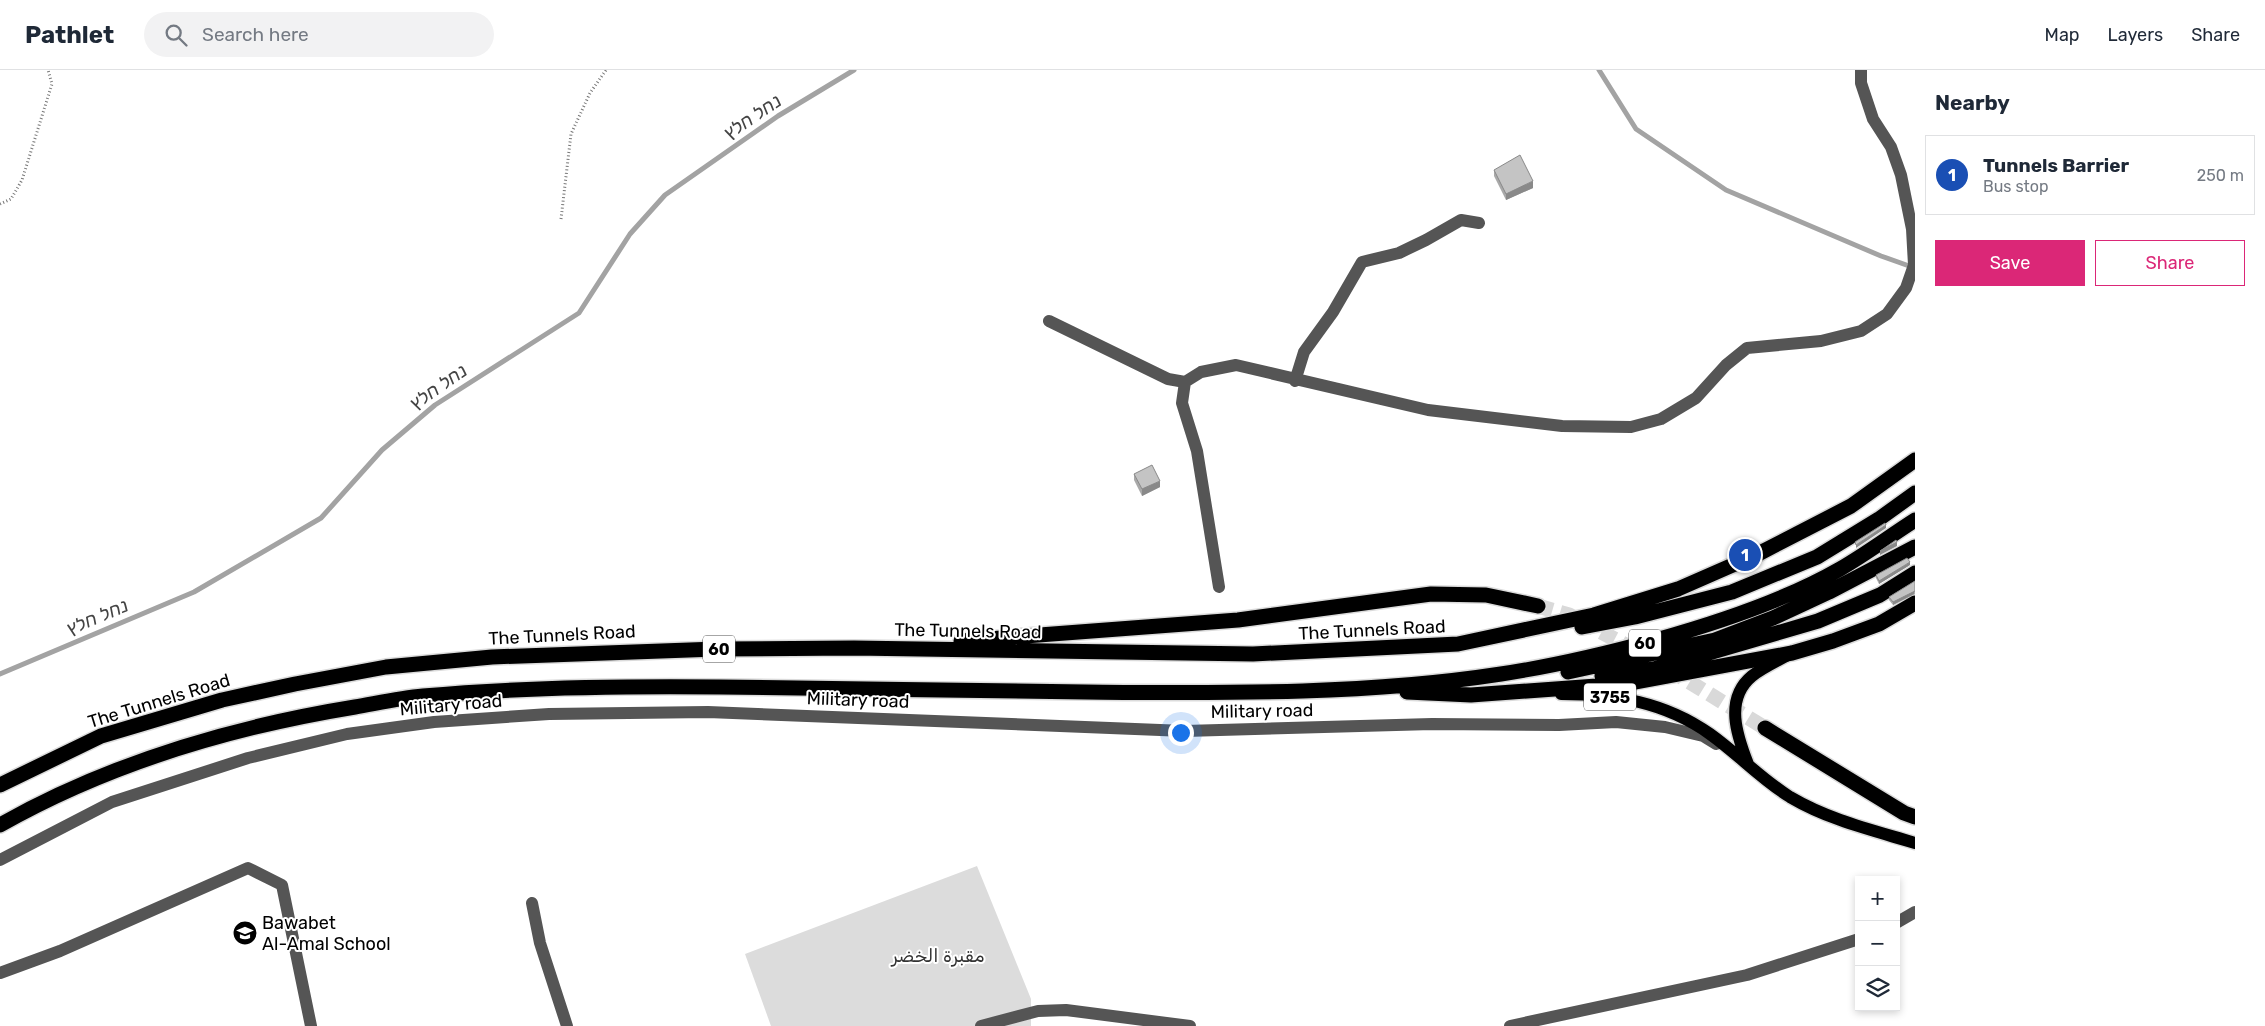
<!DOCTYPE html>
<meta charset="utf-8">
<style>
:root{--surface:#fff;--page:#f2f2f3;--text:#1f2937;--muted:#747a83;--line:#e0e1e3;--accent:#db2777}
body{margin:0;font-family:Rubik,Cairo,Heebo,sans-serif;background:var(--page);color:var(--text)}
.controls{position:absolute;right:15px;bottom:15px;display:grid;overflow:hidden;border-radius:0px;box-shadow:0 2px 8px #0003}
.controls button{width:45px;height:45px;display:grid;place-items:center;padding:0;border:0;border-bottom:1px solid var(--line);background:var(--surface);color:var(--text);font:25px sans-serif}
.you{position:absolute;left:1180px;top:662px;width:18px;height:18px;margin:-12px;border:4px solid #fff;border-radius:50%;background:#1a73e8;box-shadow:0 0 0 8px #1a73e833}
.badge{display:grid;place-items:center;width:32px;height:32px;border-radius:50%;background:var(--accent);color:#fff;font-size:16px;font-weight:700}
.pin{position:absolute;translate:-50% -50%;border:2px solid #fff;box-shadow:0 1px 5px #0006}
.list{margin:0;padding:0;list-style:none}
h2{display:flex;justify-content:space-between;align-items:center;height:65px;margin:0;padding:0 20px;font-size:21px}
h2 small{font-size:16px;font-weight:400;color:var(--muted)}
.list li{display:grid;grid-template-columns:32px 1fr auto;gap:15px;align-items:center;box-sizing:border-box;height:80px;margin:0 10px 10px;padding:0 10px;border:1px solid var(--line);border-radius:0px}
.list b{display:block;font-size:19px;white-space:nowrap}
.list p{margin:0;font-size:16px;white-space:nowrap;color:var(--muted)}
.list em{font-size:16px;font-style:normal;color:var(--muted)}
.actions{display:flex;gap:10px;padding:15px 20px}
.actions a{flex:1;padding:11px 0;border:1px solid var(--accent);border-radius:0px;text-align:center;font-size:18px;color:var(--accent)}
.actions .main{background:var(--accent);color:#fff}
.icon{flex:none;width:28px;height:28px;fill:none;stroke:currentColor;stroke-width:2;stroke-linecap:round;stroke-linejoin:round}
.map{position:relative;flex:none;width:1915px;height:956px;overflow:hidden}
header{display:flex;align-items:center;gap:30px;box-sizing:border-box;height:70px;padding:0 25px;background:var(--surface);border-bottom:1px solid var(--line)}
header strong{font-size:24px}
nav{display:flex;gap:28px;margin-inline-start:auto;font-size:18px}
.search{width:350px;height:45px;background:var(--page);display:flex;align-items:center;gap:12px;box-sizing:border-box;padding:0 18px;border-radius:28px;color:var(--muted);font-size:19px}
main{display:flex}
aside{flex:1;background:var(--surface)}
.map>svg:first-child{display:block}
.green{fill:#dcdcdc}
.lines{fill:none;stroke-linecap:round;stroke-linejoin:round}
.stream{stroke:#a3a3a3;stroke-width:5}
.highway-tunnel{stroke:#d9d9d9;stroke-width:15;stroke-dasharray:15 8;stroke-linecap:butt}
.major-casing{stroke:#dbdbdb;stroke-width:15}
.highway-casing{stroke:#dbdbdb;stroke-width:18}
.path{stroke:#777;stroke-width:3;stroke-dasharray:1 2.5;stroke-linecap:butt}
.minor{stroke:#555;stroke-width:12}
.major{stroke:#000;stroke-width:12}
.highway{stroke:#000;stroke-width:15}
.wall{fill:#a9a9a9}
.shaded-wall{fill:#898989}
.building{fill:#c4c4c4;stroke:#898989}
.labels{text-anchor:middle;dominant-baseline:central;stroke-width:4;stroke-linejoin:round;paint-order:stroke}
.shield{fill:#fff;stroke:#4c4c4c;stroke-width:1}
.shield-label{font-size:16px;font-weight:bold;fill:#000}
.street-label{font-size:18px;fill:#000;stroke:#fff}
.poi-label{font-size:18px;fill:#000;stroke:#fff;text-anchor:start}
.park-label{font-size:18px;fill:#333;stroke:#fff}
.water-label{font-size:19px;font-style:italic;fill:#444;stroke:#fff}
</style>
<header>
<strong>Pathlet</strong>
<div class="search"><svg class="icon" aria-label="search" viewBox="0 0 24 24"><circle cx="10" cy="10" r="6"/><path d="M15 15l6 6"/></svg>Search here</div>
<nav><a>Map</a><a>Layers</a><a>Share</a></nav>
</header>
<main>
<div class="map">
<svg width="1915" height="956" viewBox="0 0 1915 956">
<rect width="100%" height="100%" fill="#fff"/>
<!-- green -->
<path class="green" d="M977 796 1031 929V956H771L745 884Z"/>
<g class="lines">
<!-- stream -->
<path class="stream" d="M1599 0 1636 59 1726 120 1881 186 1912 197
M0 604 194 522 321 448 382 380 435 335 579 243 630 164 665 125 778 46 854 0"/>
<!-- highway-tunnel -->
<path class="highway-tunnel" d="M1538 536 1569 545 1637 581
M1670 600 1765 658"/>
<defs>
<path id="major" d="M1561 624C1615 624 1665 632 1710 664 1738 684 1761 709 1790 727 1829 750 1872 760 1915 773
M1748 694C1737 666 1724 629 1752 606 1762 598 1775 592 1786 586"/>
<path id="highway" d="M1582 557 1635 547 1732 522 1817 487 1879 449 1915 423
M961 571 1238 550 1431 524 1486 525 1538 536
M1568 602 1715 570 1773 548 1829 522 1915 477
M1602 606 1654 599 1818 551 1880 525 1915 503
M1407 622 1471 625 1624 614 1792 583 1833 571 1879 554 1915 533
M1765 658 1904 743 1915 747
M0 715 101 666 222 630 295 614 386 597 492 587 717 579 854 578 1253 584 1458 574 1594 545 1678 519 1758 484 1851 436 1915 390
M0 755C108 694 232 657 355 637 378 633 400 628 423 626 522 617 621 616 720 617 842 619 964 620 1086 622 1224 623 1365 625 1501 604 1554 596 1605 584 1656 570 1717 553 1786 530 1840 499 1866 484 1890 466 1915 450"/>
</defs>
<!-- major casing -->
<use href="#major" class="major-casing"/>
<!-- highway casing -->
<use href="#highway" class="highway-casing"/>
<!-- path -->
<path class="path" d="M0 134 11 129 22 110 52 14 48 0
M561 149 571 64 590 23 606 0"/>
<!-- minor -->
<path class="minor" d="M1049 251 1168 309 1185 312
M1295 311 1304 282 1333 242 1362 192 1399 183 1426 170 1461 150 1479 153
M1219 517 1197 381 1182 333 1185 312 1201 302 1236 295 1428 340 1562 356 1631 357 1661 349 1696 328 1726 295 1747 278 1821 271 1861 261 1887 244 1906 218 1914 195 1912 159 1901 105 1891 77 1873 49 1861 13V0
M0 790 112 732 248 688 347 664 434 652 549 644 708 642 1185 661 1432 654 1559 655 1616 652 1665 657 1703 666 1716 674
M532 833 540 873 567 956
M1896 853 1915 842
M0 903 60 881 248 798 282 815 311 956
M981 956 1038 941 1066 940 1190 956
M1510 956 1747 905 1859 869"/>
<!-- major -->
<use href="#major" class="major"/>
<!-- highway -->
<use href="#highway" class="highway"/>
</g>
<!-- wall -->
<path class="wall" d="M1494 100 1533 118 1506 130 1494 106Z
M1134 404 1160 417 1142 426 1134 410Z
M1910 495 1879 514 1876 508V505Z
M1915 511V524L1893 535 1889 530V527Z"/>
<!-- shaded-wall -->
<path class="shaded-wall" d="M1533 111V118L1506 130V124Z
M1160 411V417L1142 426V419Z
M1886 455V458L1856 478V475Z
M1897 472V476L1880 485V481Z
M1910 492V495L1879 514V511Z
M1914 520V524L1893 535V532Z"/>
<!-- building -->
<path class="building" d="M1520 85 1533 111 1506 124 1494 100Z
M1152 395 1160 411 1142 419 1134 404Z
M1885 453 1886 455 1856 475 1855 472Z
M1896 470 1897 472 1880 481 1883 479Z
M1907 488 1910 492 1879 511 1876 505Z
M1915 511V521L1893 532 1889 527Z"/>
<!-- icons -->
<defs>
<symbol id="school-disc" viewBox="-11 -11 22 22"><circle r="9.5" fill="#000" stroke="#fff"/><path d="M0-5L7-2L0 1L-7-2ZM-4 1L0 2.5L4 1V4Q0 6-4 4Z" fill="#fff"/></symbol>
</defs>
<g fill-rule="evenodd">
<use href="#school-disc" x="231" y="849" width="28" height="28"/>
</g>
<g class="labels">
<!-- shield labels -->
<g class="shield">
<rect x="1629" y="559.5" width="32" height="27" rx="4"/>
<rect x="703" y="565.5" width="32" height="27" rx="4"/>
<rect x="1584" y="613.5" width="52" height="27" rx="4"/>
</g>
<g class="shield-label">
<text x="1645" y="573">60</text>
<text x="719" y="579">60</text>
<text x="1610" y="627">3755</text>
</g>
<!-- street labels -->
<g class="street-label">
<text transform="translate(1372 560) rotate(-3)">The Tunnels Road</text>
<text transform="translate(968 561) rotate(1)">The Tunnels Road</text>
<text transform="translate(562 565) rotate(-3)">The Tunnels Road</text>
<text transform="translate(858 630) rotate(2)">Military road</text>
<text transform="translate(159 631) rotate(-17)">The Tunnels Road</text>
<text transform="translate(451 635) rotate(-5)">Military road</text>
<text transform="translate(1262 641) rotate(-1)">Military road</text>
</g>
<!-- poi labels -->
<g class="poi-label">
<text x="262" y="853">Bawabet<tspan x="262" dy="21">Al-Amal School</tspan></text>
</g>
<!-- park labels -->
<g class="park-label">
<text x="938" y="886">مقبرة الخضر</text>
</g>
<!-- water labels -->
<g class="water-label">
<text transform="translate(752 47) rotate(-34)">נחל חלץ</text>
<text transform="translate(438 317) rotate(-35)">נחל חלץ</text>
<text transform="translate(97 547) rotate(-23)">נחל חלץ</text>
</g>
</g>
</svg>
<div class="controls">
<button>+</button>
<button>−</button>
<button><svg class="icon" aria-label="layers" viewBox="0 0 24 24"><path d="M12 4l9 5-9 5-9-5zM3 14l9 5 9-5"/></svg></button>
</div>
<div class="you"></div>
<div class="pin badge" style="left:1745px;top:485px;background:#1a4fb4">1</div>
</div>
<aside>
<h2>Nearby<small></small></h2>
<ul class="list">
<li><span class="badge" style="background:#1a4fb4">1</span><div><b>Tunnels Barrier</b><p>Bus stop</p></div><em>250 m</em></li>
</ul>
<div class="actions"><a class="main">Save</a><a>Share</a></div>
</aside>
</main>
